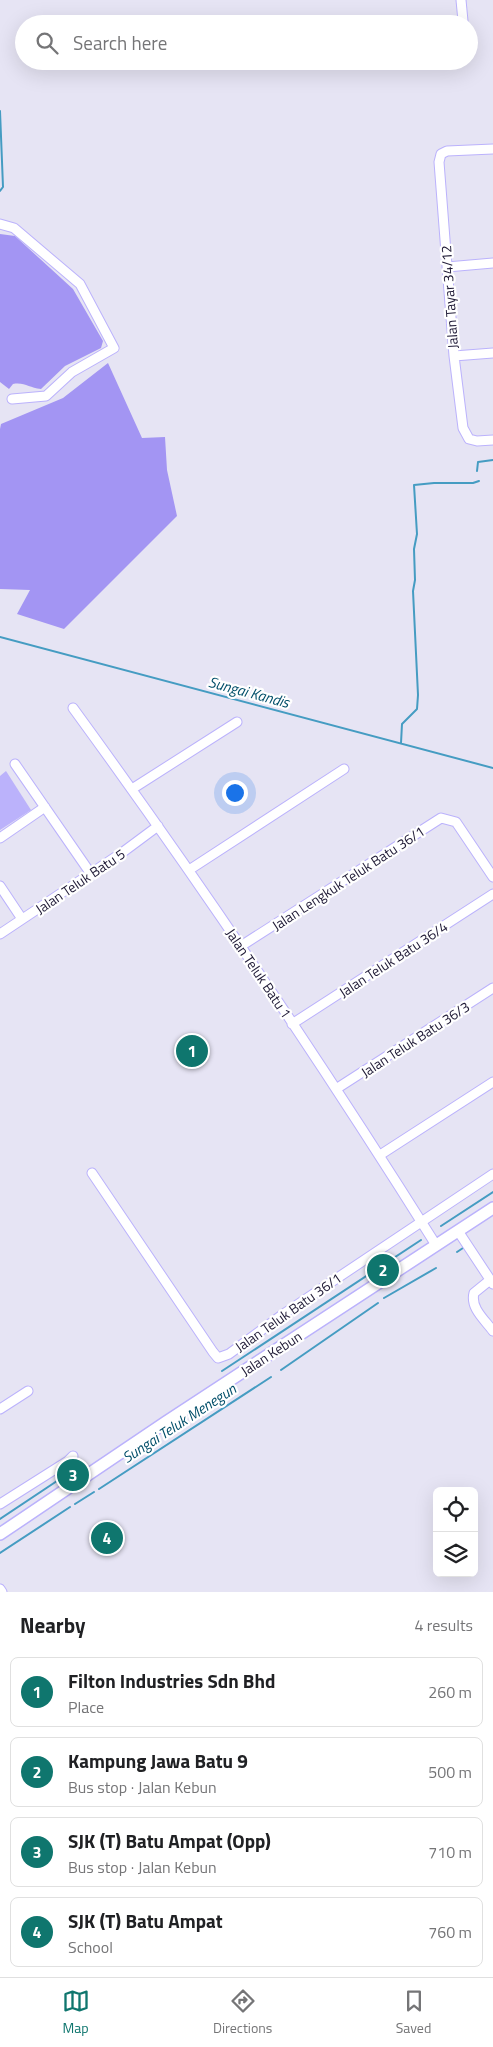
<!DOCTYPE html>
<meta charset="utf-8">
<style>
:root{--surface:#fff;--page:#f2f2f2;--text:#202124;--muted:#757577;--line:#e0e0e0;--accent:#0f766e}
body{margin:0;font-family:"Titillium Web",sans-serif;background:var(--page);color:var(--text)}
.controls{position:absolute;right:15px;bottom:15px;display:grid;overflow:hidden;border-radius:8px;box-shadow:0 5px 20px #0002}
.controls button{width:45px;height:45px;display:grid;place-items:center;padding:0;border:0;border-bottom:1px solid var(--line);background:var(--surface);color:var(--text);font:25px sans-serif}
.you{position:absolute;left:234px;top:792px;width:18px;height:18px;margin:-12px;border:4px solid #fff;border-radius:50%;background:#1a73e8;box-shadow:0 0 0 8px #1a73e833}
.badge{display:grid;place-items:center;width:32px;height:32px;border-radius:50%;background:var(--accent);color:#fff;font-size:16px;font-weight:700}
.pin{position:absolute;translate:-50% -50%;border:2px solid #fff;box-shadow:0 1px 5px #0006}
.list{margin:0;padding:0;list-style:none}
h2{display:flex;justify-content:space-between;align-items:center;height:65px;margin:0;padding:0 20px;font-size:21px}
h2 small{font-size:16px;font-weight:400;color:var(--muted)}
.list li{display:grid;grid-template-columns:32px 1fr auto;gap:15px;align-items:center;box-sizing:border-box;height:70px;margin:0 10px 10px;padding:0 10px;border:1px solid var(--line);border-radius:8px}
.list b{display:block;font-size:19px;white-space:nowrap}
.list p{margin:0;font-size:16px;white-space:nowrap;color:var(--muted)}
.list em{font-size:16px;font-style:normal;color:var(--muted)}
.icon{flex:none;width:28px;height:28px;fill:none;stroke:currentColor;stroke-width:2;stroke-linecap:round;stroke-linejoin:round}
.map{position:relative;flex:none;width:493px;height:1592px;overflow:hidden}
.search{position:absolute;background:var(--surface);box-shadow:0 5px 20px #0002;left:15px;right:15px;top:15px;height:55px;display:flex;align-items:center;gap:12px;box-sizing:border-box;padding:0 18px;border-radius:28px;color:var(--muted);font-size:19px}
.sheet{height:385px;background:var(--surface)}
nav{display:flex;justify-content:space-around;align-items:center;box-sizing:border-box;height:70px;border-top:1px solid var(--line);background:var(--surface);font-size:14px;color:var(--muted)}
nav a{display:grid;justify-items:center;gap:2px}
nav .on{color:var(--accent)}
.map>svg:first-child{display:block}
.green{fill:#bbb2fb}
.forest{fill:#a395f3}
.lines{fill:none;stroke-linecap:round;stroke-linejoin:round}
.stream{stroke:#459cc2;stroke-width:2}
.minor-casing{stroke:#bbb2fc;stroke-width:11}
.major-casing{stroke:#bbb2fc;stroke-width:14}
.minor{stroke:#fff;stroke-width:9}
.major{stroke:#fff;stroke-width:11}
.labels{text-anchor:middle;dominant-baseline:central;stroke-width:4.5;stroke-linejoin:round;paint-order:stroke}
.street-label{font-size:14px;fill:#1e1935;stroke:#fff}
.water-label{font-size:15px;font-style:italic;fill:#004e69;stroke:#fff}
</style>
<div class="map">
<svg width="493" height="1592" viewBox="0 0 493 1592">
<rect width="100%" height="100%" fill="#e6e4f4"/>
<!-- green -->
<path class="green" d="M6 771 31 810 0 830V776Z"/>
<!-- forest -->
<path class="forest" d="M0 234 15 236 73 289 103 341 101 348 65 366 41 389C29 388 25 382 13 384L9 389 0 382Z
M108 363 142 438 165 437 167 470 177 516 64 629 17 614 30 590 0 589V429L1 424 63 398Z"/>
<g class="lines">
<!-- stream -->
<path class="stream" d="M0 111 3 187 0 191
M477 471 478 462 493 460
M0 637 493 768
M401 743 402 724 417 709 418 695 413 591 415 580 414 549 417 534 414 485 434 483H473L479 481
M441 1226 493 1192
M457 1252 466 1246
M384 1298 436 1268
M281 1370 378 1303
M222 1371 421 1240
M99 1489 271 1377
M75 1504 94 1492
M0 1519 78 1467
M0 1553 70 1507"/>
<defs>
<path id="minor" d="M461 0 463 21
M493 149 447 151 441 154 439 162 454 356 463 428 469 439 477 441 493 440
M0 224 14 228 80 284 114 348 72 372 46 396 12 399
M447 267 493 263
M454 356 493 353
M73 708C200 882 321 1062 436 1245
M15 764 91 874
M132 789 237 722
M0 838 45 807
M189 870 344 769
M0 886 22 919
M0 934 123 852 158 826
M241 946 441 818 456 822 493 877
M292 1024 493 894
M336 1089 493 988
M380 1155 493 1082
M92 1173 213 1352 218 1358 229 1354 282 1315 493 1174
M458 1231 493 1284
M490 1280 474 1293C470 1308 485 1320 493 1331
M0 1409 28 1391
M0 1504 68 1461 73 1456
M0 1589 2 1592"/>
<path id="major" d="M0 1534 166 1422 493 1208"/>
</defs>
<!-- minor casing -->
<use href="#minor" class="minor-casing"/>
<!-- major casing -->
<use href="#major" class="major-casing"/>
<!-- minor -->
<use href="#minor" class="minor"/>
<!-- major -->
<use href="#major" class="major"/>
</g>
<g class="labels">
<!-- street labels -->
<g class="street-label">
<text transform="translate(449 297) rotate(-94)">Jalan Tayar 34/12</text>
<text transform="translate(348 878) rotate(-33)">Jalan Lengkuk Teluk Batu 36/1</text>
<text transform="translate(80 881) rotate(-34)">Jalan Teluk Batu 5</text>
<text transform="translate(393 959) rotate(-33)">Jalan Teluk Batu 36/4</text>
<text transform="translate(259 973) rotate(56)">Jalan Teluk Batu 1</text>
<text transform="translate(415 1039) rotate(-33)">Jalan Teluk Batu 36/3</text>
<text transform="translate(288 1312) rotate(-35)">Jalan Teluk Batu 36/1</text>
<text transform="translate(271 1353) rotate(-33)">Jalan Kebun</text>
</g>
<!-- water labels -->
<g class="water-label">
<text transform="translate(249 692) rotate(15)">Sungai Kandis</text>
<text transform="translate(179 1423) rotate(-33)">Sungai Teluk Menegun</text>
</g>
</g>
</svg>
<div class="controls">
<button><svg class="icon" aria-label="locate" viewBox="0 0 24 24"><circle cx="12" cy="12" r="6"/><path d="M12 2v4M12 18v4M2 12h4M18 12h4"/></svg></button>
<button><svg class="icon" aria-label="layers" viewBox="0 0 24 24"><path d="M12 4l9 5-9 5-9-5zM3 14l9 5 9-5"/></svg></button>
</div>
<div class="you"></div>
<div class="pin badge" style="left:192px;top:1051px">1</div>
<div class="pin badge" style="left:383px;top:1270px">2</div>
<div class="pin badge" style="left:73px;top:1475px">3</div>
<div class="pin badge" style="left:107px;top:1538px">4</div>
<div class="search"><svg class="icon" aria-label="search" viewBox="0 0 24 24"><circle cx="10" cy="10" r="6"/><path d="M15 15l6 6"/></svg>Search here</div>
</div>
<section class="sheet">
<h2>Nearby<small>4 results</small></h2>
<ul class="list">
<li><span class="badge">1</span><div><b>Filton Industries Sdn Bhd</b><p>Place</p></div><em>260 m</em></li>
<li><span class="badge">2</span><div><b>Kampung Jawa Batu 9</b><p>Bus stop · Jalan Kebun</p></div><em>500 m</em></li>
<li><span class="badge">3</span><div><b>SJK (T) Batu Ampat (Opp)</b><p>Bus stop · Jalan Kebun</p></div><em>710 m</em></li>
<li><span class="badge">4</span><div><b>SJK (T) Batu Ampat</b><p>School</p></div><em>760 m</em></li>
</ul>
</section>
<nav>
<a class="on"><svg class="icon" aria-label="map" viewBox="0 0 24 24"><path d="M3 6l6-2 6 2 6-2v14l-6 2-6-2-6 2zM9 4v14M15 6v14"/></svg>Map</a>
<a><svg class="icon" aria-label="directions" viewBox="0 0 24 24"><path d="M12 3l9 9-9 9-9-9zM9 14v-3h6M13 9l2 2-2 2"/></svg>Directions</a>
<a><svg class="icon" aria-label="saved" viewBox="0 0 24 24"><path d="M7 4h10v16l-5-4-5 4z"/></svg>Saved</a>
</nav>
